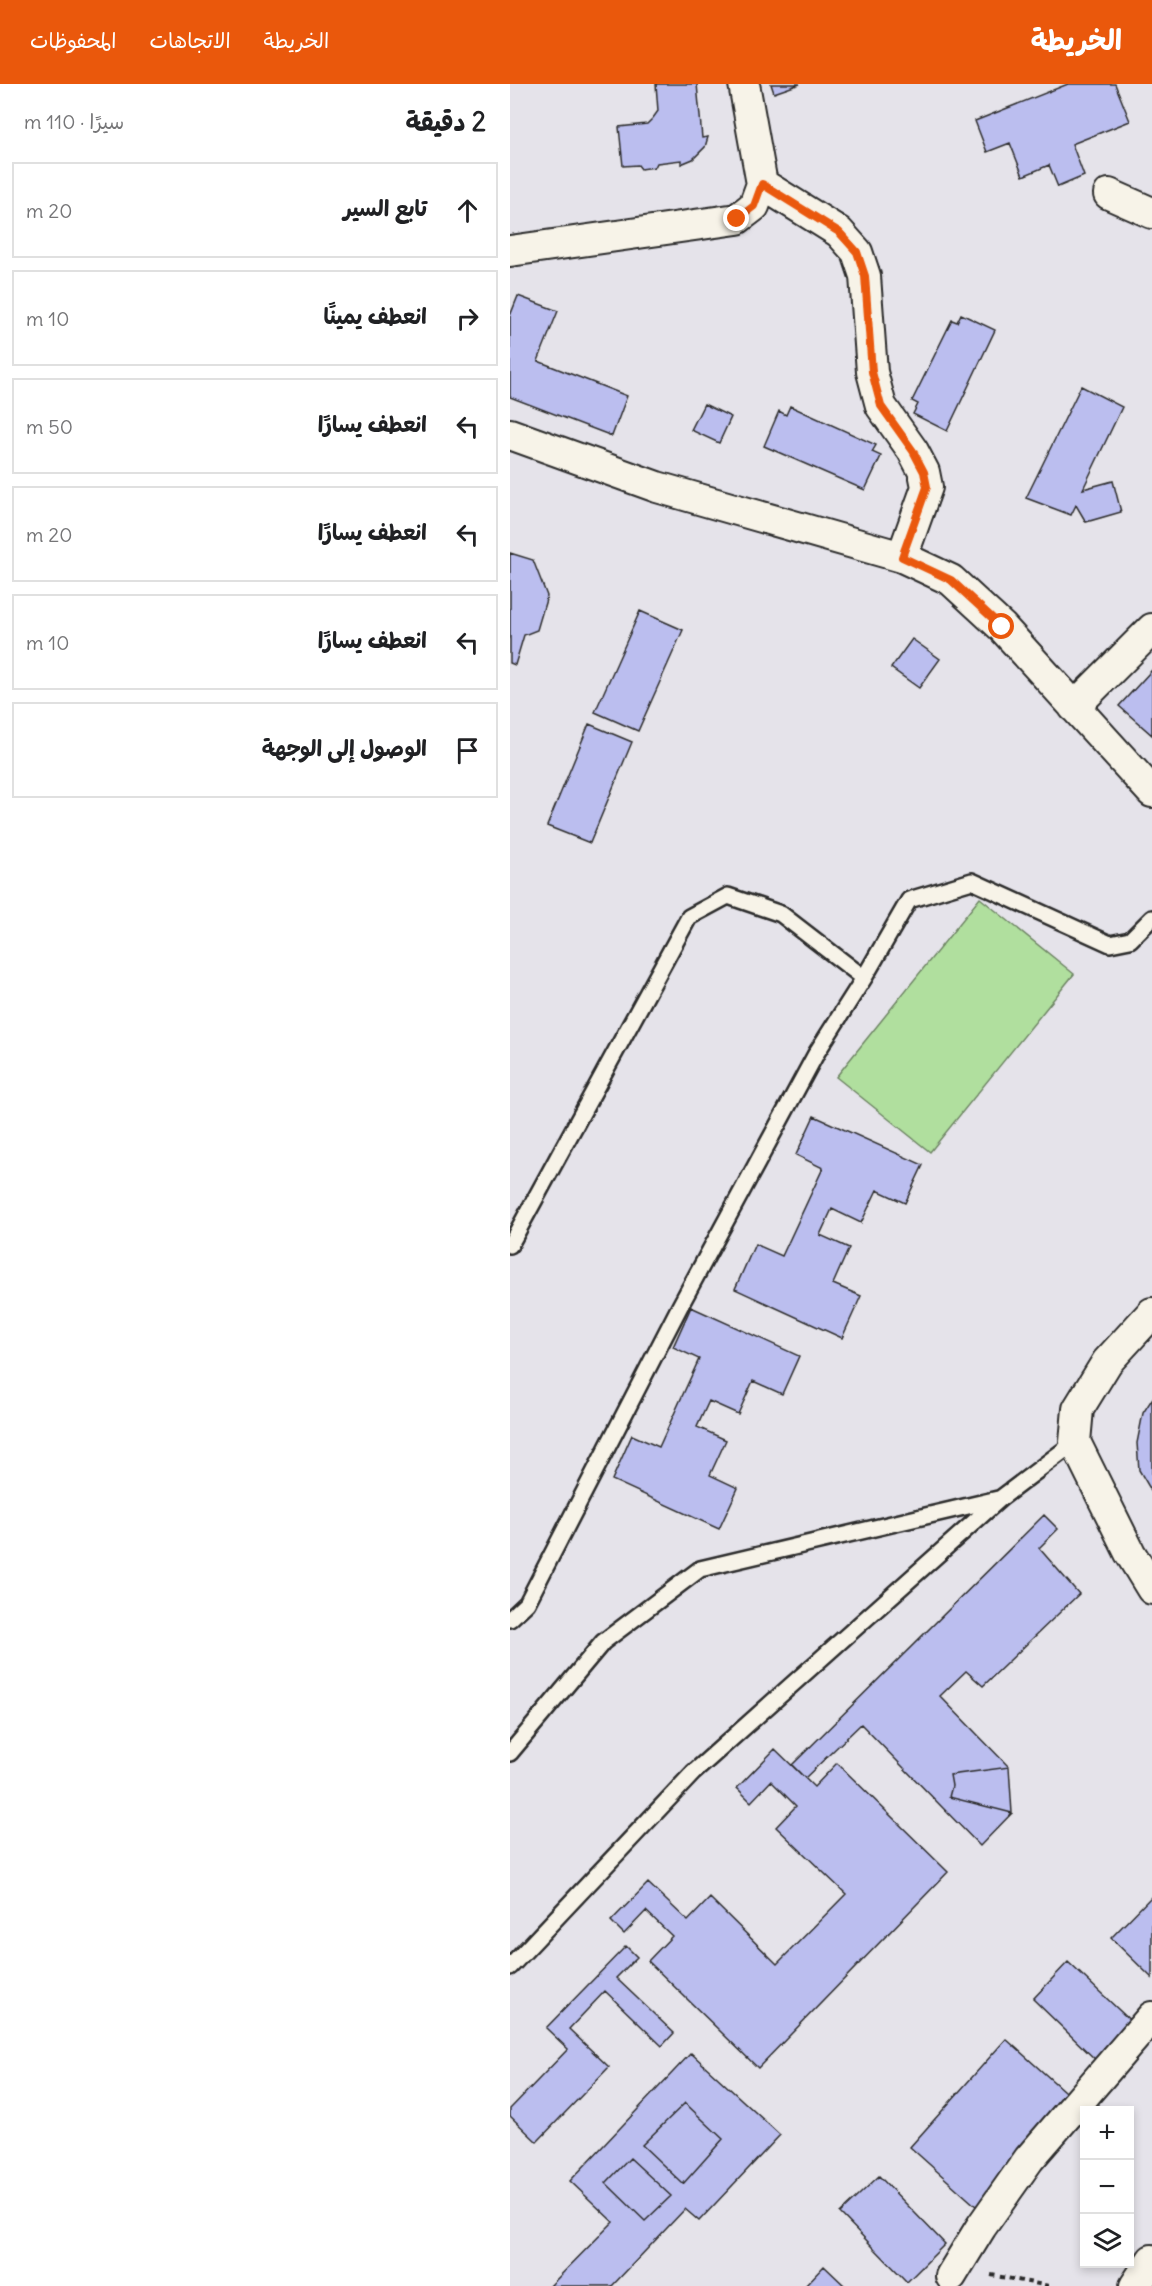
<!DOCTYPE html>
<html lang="ar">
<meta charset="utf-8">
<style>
:root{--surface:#fff;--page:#f2f2f2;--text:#202124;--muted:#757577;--line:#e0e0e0;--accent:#ea580c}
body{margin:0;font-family:Delius,"Playpen Sans Arabic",sans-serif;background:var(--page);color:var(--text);direction:rtl}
.controls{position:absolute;right:18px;bottom:18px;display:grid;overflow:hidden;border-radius:0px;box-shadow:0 3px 9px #0003}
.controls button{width:54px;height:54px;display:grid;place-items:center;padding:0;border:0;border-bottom:2px solid var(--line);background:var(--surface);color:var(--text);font:30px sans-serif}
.stop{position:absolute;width:18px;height:18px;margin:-14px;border:4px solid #ea580c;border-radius:50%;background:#fff}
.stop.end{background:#ea580c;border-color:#fff;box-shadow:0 2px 6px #0008}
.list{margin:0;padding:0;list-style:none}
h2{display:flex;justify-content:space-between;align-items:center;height:78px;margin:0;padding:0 24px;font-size:26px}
h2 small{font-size:20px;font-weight:400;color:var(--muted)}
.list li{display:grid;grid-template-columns:39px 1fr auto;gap:18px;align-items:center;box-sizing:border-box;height:96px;margin:0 12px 12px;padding:0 12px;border:2px solid var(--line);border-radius:0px}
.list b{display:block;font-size:22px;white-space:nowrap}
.list em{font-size:20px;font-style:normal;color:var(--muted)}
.icon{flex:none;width:33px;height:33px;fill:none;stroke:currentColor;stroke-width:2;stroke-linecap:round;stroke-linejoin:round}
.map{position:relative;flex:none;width:642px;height:2202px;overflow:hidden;direction:ltr}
header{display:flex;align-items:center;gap:36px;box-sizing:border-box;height:84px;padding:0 30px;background:var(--accent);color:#fff}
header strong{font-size:28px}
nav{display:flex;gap:33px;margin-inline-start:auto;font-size:21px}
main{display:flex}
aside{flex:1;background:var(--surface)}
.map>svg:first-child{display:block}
.grass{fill:#b0df9e;stroke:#6e8564;stroke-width:1.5}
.building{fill:#bbbeef;stroke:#2b2b2b;stroke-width:1.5}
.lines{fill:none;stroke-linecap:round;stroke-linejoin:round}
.lane-casing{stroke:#2b2b2b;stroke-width:20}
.street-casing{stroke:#2b2b2b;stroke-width:34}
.path{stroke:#2b2b2b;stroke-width:4;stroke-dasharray:4.5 4.5;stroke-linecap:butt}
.lane{stroke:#f7f3e8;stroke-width:15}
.street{stroke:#f7f3e8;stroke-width:30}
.route{stroke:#ea580c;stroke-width:8}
</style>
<header>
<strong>الخريطة</strong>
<nav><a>الخريطة</a><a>الاتجاهات</a><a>المحفوظات</a></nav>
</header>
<main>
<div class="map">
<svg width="642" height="2202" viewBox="0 0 642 2202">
<rect width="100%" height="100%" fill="#e5e3ea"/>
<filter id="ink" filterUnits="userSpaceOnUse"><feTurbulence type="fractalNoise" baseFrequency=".0167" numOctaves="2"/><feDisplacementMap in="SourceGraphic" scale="12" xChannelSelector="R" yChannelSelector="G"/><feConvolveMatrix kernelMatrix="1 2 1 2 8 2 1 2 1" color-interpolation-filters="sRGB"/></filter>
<g filter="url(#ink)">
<!-- grass -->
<path class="grass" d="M470 814 564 890 420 1068 326 993Z"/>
<!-- building -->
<path class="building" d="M146 0H187L192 54 198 53 195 63 183 75 171 80V76L147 79 145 83 131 85 128 81 113 82 109 43 137 40 143 34 148 27Z
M261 0H290L264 9Z
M558 0H605L620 37 562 60 574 92 548 103 539 81 513 92 500 59 477 68 465 37Z
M8 212 48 227 28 277 117 312 102 352 0 313V232Z
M451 230 485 246 437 347 403 330 408 320 402 317 442 236 447 238Z
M571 302 612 323 573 405 603 397 611 428 576 438 566 421 561 431 516 414Z
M194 320 221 333 209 359 181 346Z
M280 322 366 361 362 368 371 372 355 406 254 362 269 327 276 331Z
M0 469 23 476 37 512 27 546 14 551 5 581 0 579Z
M130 527 173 546 128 647 85 628Z
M402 555 430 575 409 604 381 584Z
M642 586V651L609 622Z
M79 640 122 658 80 759 37 742Z
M304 1032 413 1081 395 1119 367 1106 351 1139 322 1125 310 1151 339 1164 323 1200 351 1212 332 1254 225 1205 245 1160 272 1172 313 1084 286 1071Z
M181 1223 289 1272 272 1310 243 1297 228 1330 199 1317 187 1343 216 1356 200 1391 228 1404 209 1445 102 1396 122 1351 149 1363 189 1275 163 1263Z
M642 1315V1408L629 1386 627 1359 633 1329Z
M534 1431 548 1445 529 1464 569 1510 473 1602 456 1587 430 1612 499 1683 502 1729 470 1762 351 1640 295 1694 282 1681Z
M265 1665 304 1703 327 1679 438 1788 248 1984 138 1877 162 1852 136 1827 114 1850 101 1837 138 1799 178 1837 200 1814 267 1880 336 1810 266 1743 286 1722 261 1697 241 1718 227 1704Z
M499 1683 502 1729 439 1713 442 1702 440 1691Z
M642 1812V1894L601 1854Z
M116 1862 127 1873 106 1894 164 1949 152 1962 95 1907 59 1945 99 1983 27 2058 0 2032V2025L58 1965 36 1944Z
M558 1878 627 1943 591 1981 523 1915Z
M496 1955 563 2015 467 2123 400 2063Z
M181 1969 270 2051 189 2137 175 2125 102 2202H40L103 2138 60 2097Z
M175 2019 213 2055 173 2100 132 2061Z
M120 2074 161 2112 135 2137 96 2099Z
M369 2092 435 2160 397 2198 330 2129Z
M314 2182 335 2202H295Z"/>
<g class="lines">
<defs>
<path id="lane" d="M0 1161 179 833 218 812 271 830 354 894
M0 1535 17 1519 170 1222 307 968 354 894 399 816 462 797 600 860 620 856 642 834
M0 1669 93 1558 190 1485 488 1415
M0 1883 183 1689 491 1414 565 1358"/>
<path id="street" d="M252 100 329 148 347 168 355 192 362 288 371 322 403 367 414 388 417 403 392 473
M599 110 642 129
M0 167 227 135 244 122 252 100 234 0
M0 350 147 403 392 473 441 496 492 543 642 708
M564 623 642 545
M642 1229 597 1278 568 1325 565 1358 620 1469 642 1505
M441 2192 471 2143 519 2075 642 1933
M625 2202 642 2176"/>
</defs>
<!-- lane casing -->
<use href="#lane" class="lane-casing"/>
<!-- street casing -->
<use href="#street" class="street-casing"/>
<!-- path -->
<path class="path" d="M481 2191 539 2202"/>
<!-- lane -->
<use href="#lane" class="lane"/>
<!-- street -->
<use href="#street" class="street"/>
</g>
</g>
<g class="lines" filter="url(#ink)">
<!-- route -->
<path class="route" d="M227 135 244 122 252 100 329 148 347 168 355 192 362 288 371 322 403 367 414 388 417 403 392 473 441 496 492 543"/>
</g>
</svg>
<div class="controls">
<button>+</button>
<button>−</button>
<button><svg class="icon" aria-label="layers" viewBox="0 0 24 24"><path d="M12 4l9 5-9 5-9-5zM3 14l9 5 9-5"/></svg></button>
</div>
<div class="stop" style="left:492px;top:543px"></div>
<div class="stop end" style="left:227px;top:135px"></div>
</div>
<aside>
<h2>2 دقيقة<small>سيرًا · 110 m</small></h2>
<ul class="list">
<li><svg class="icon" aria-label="ahead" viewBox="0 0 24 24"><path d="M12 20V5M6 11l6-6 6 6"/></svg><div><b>تابع السير</b></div><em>20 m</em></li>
<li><svg class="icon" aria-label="right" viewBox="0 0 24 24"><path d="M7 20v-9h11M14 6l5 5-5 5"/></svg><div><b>انعطف يمينًا</b></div><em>10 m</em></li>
<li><svg class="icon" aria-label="left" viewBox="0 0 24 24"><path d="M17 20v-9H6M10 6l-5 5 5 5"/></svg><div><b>انعطف يسارًا</b></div><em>50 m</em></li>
<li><svg class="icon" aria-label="left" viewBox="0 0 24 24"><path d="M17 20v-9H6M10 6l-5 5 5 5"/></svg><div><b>انعطف يسارًا</b></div><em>20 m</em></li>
<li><svg class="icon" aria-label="left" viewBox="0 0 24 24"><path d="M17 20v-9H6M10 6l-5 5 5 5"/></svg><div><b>انعطف يسارًا</b></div><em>10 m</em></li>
<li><svg class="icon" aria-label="arrive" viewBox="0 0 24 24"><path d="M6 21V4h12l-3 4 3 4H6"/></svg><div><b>الوصول إلى الوجهة</b></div></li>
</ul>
</aside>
</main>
